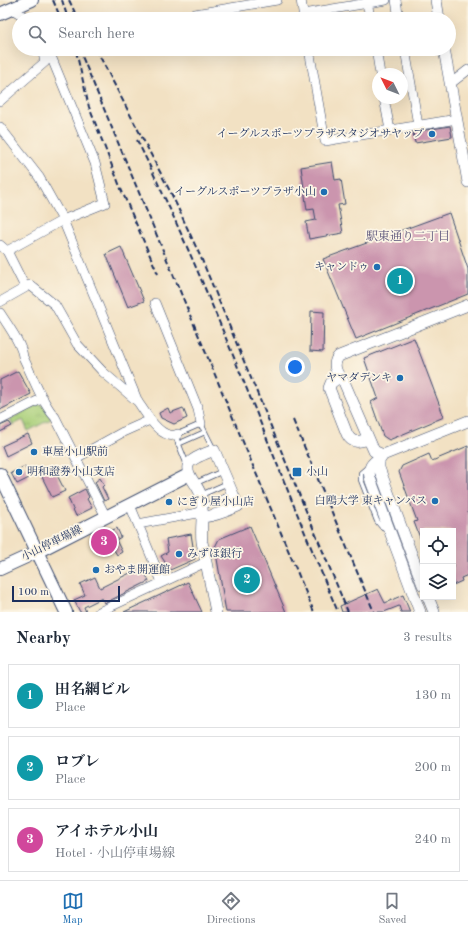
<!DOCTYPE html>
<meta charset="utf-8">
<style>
:root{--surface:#fff;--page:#f2f2f3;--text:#1f2937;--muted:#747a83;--line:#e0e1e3;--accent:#1f6fb2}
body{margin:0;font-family:"Old Standard TT","Noto Serif JP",serif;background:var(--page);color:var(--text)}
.controls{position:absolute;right:12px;bottom:12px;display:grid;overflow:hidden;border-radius:0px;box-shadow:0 4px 16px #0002}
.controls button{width:36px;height:36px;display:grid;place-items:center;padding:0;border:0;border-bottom:1px solid var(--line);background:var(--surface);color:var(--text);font:20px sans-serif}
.compass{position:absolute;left:372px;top:68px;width:36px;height:36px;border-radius:50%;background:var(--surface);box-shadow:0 4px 16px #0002;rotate:312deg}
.scale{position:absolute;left:12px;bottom:10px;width:108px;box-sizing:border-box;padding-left:4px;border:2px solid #1b2f5e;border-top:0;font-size:11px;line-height:14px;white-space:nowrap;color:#1b2f5e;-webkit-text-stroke:3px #fcf5e5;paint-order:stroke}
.you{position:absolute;left:295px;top:367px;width:14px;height:14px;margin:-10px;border:3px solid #fff;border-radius:50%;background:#1a73e8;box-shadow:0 0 0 6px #1a73e833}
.badge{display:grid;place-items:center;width:26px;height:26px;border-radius:50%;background:var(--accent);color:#fff;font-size:13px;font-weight:700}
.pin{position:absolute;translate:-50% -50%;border:2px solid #fff;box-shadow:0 1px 4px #0006}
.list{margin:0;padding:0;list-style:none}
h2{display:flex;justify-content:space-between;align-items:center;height:52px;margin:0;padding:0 16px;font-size:17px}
h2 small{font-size:13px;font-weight:400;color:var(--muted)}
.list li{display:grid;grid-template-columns:26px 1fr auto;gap:12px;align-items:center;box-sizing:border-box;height:64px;margin:0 8px 8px;padding:0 8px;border:1px solid var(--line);border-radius:0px}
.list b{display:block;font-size:15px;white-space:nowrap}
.list p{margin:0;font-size:13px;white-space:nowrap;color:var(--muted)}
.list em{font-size:13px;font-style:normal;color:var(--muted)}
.icon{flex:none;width:22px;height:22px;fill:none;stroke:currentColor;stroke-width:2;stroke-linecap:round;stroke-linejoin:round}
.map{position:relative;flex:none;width:468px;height:612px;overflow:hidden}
.search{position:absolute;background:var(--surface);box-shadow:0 4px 16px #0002;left:12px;right:12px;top:12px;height:44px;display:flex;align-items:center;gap:10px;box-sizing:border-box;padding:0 14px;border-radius:22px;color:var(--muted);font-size:15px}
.sheet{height:268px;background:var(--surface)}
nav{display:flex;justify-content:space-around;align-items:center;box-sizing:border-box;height:56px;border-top:1px solid var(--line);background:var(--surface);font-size:11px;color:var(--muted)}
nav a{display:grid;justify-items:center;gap:2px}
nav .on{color:var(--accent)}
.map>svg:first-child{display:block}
.grass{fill:url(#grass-tufts);stroke:#62806c}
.building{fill:#cb95ae}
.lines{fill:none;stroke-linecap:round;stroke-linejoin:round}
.service-casing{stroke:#3b4a6d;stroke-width:6}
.minor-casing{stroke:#3b4a6d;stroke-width:10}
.tertiary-casing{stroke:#3b4a6d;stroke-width:12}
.secondary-casing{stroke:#3b4a6d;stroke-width:14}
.service{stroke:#fff;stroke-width:4.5}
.minor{stroke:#fff;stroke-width:9}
.tertiary{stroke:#fff;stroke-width:11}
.secondary{stroke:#fff;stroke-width:12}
.rail{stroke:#1b2f5e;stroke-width:2;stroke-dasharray:6 3;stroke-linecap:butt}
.poi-dot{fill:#1f6fb2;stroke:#fcf5e5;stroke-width:1.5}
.labels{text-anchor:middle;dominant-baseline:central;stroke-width:3.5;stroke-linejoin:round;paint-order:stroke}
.poi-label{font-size:11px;fill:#1b2f5e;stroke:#fcf5e5;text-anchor:start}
.street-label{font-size:11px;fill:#1b2f5e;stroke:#fcf5e5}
.neighbourhood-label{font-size:12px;fill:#59537a;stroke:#fcf5e5}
</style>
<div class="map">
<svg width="468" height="612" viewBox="0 0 468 612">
<defs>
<pattern id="grass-tufts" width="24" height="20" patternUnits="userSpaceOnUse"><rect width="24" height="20" fill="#aad07a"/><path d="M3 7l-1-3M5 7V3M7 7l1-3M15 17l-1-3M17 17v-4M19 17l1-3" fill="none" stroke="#92b36c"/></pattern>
</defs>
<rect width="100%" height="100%" fill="#fcf5e5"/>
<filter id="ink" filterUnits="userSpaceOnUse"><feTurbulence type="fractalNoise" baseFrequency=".025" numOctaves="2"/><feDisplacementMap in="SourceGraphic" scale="8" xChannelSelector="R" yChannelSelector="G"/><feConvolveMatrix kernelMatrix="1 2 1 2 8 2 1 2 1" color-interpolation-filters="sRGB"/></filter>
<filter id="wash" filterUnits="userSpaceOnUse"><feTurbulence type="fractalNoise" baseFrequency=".012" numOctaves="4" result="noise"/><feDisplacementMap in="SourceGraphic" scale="16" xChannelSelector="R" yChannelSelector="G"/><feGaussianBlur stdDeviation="0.9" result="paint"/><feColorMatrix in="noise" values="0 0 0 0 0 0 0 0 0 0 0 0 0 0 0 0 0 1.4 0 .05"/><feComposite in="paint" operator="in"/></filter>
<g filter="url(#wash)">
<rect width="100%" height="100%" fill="#f2e1c3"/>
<!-- grass -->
<path class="grass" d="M38 404 44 406 51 419 28 431 23 420 13 425 10 419Z"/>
<g id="blocks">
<!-- building -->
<path class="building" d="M450 126 452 137 415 143 413 132Z
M332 162 335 180 341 179 345 204 338 205 343 233 309 239 306 222 316 220 314 209 307 210 301 167Z
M449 213 468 269V294L356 339 323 259Z
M121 247 144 301 128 307 106 254Z
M311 311 324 312 323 352 310 351Z
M414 338 444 417 389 440 383 436 371 402 378 398 364 358Z
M18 371 31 394 0 410V380Z
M168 408 170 413 183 408 187 418 174 424 161 418 159 413Z
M9 422 12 426 0 432V426Z
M28 434 32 443 6 456 2 446Z
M468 446V575L461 578 462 581 453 585V531H423L422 543 414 522 417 521 399 472 402 466 429 454 432 461Z
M25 466 29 478 17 484 11 473Z
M53 467 65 491 52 497 40 473Z
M100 478 104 485 102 487 108 499 104 501 95 482Z
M85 489 89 497 87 499 92 508 76 516 68 498Z
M250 526 286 612H226L215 547 219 539Z
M117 528 121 537 116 540 122 552 117 555 113 548 111 549 109 543 95 550 90 541Z
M191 534 195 559 170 570 161 556 168 552 166 539Z
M148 564 152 573 146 575 149 581 105 603 102 598 84 607 86 612H80L74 600 85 595 80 584 95 577 100 588Z
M188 582 202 612H124Z
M378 589 385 603 403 595 410 612H401L399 606 384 612H342L340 606Z"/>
</g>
</g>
<g filter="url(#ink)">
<use href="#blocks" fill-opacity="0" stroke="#3b4a6d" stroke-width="1"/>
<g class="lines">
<defs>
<path id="service" d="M178 444 205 432
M187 465 177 440 178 434 201 424 214 450
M368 467 361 473V480L377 521 381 526 387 529
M196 483 223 471
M201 495 228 483
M203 505H207L233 493"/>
<path id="minor" d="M301 0 304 19
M367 0 370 19
M396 0 399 19
M12 9 28 19
M195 14 277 0
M303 14 386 0
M309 49 325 141 457 119
M376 49 380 74
M405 49 418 125
M450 84 468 70
M384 98 390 130
M0 101 45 62 42 49
M0 127 39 177 63 220 138 402C145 412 156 432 169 435 171 436 175 435 178 434
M0 245 7 251 25 287
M7 251 63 220 105 203 95 163 48 49
M0 302 30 285 55 305 77 344 103 372 137 401
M155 303 198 409 201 424
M0 313C7 324 22 344 23 357 32 375 42 403 55 417L106 517
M0 420 43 398
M76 458 123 432 150 420
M130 505 162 582
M138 524 203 512
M99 612 206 562"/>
<path id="tertiary" d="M436 0 439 19
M444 49 468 182
M339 377 331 383 329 388 347 434C352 444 359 442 368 439
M383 455 374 451 344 382C337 375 331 364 339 356L468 305
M383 455 379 461V468L423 585
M203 517C215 516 227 511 238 506L214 450C207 453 189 459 188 466 186 475 197 484 200 493 205 509 200 525 202 542L216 612
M428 597 434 612
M420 612 371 481C366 467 372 463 383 455L468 421"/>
<path id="secondary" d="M0 14 32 0
M0 474 66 612
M0 569 37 552 188 475"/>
</defs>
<!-- service casing -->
<use href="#service" class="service-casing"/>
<!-- minor casing -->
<use href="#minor" class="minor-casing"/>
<!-- tertiary casing -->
<use href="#tertiary" class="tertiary-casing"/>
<!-- secondary casing -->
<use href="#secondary" class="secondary-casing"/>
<!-- service -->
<use href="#service" class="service"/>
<!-- minor -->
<use href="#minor" class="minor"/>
<!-- tertiary -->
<use href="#tertiary" class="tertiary"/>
<!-- secondary -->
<use href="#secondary" class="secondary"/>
<!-- rail -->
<path class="rail" d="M53 0 61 19
M62 0 68 19
M69 0 78 19
M79 49 314 612
M96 49 172 195 202 260 348 612
M76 51 89 107 121 189 158 274
M137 140C213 293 271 455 338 612
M293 420 374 612"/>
</g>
</g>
<!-- markers -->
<g class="poi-dot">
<circle cx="432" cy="134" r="4"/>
<circle cx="324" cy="192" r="4"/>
<circle cx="377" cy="267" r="4"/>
<circle cx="400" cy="378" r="4"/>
<circle cx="34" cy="452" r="4"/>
<circle cx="19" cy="472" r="4"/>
<rect x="292" y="467" width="10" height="10" rx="2"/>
<circle cx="435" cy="501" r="4"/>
<circle cx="169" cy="502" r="4"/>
<circle cx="179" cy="554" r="4"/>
<circle cx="96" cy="570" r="4"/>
</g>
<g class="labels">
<!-- poi labels -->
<g class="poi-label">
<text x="424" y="134" text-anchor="end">イーグルスポーツプラザスタジオサヤップ</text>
<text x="316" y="192" text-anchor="end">イーグルスポーツプラザ小山</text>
<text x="369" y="267" text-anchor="end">キャンドゥ</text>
<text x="392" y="378" text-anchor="end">ヤマダデンキ</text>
<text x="42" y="452">車屋小山駅前</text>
<text x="27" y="472">明和證券小山支店</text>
<text x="306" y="472">小山</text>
<text x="427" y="501" text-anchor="end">白鴎大学 東キャンパス</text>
<text x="177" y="502">にぎり屋小山店</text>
<text x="187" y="554">みずほ銀行</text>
<text x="104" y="570">おやま開運館</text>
</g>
<!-- street labels -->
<g class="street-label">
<text transform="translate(52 544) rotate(-26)">小山停車場線</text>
</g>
<!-- neighbourhood labels -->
<g class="neighbourhood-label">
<text x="408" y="237">駅東通り二丁目</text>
</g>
</g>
</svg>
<div class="controls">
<button><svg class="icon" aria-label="locate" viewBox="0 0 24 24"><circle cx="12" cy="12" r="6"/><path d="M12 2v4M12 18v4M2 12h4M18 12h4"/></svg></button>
<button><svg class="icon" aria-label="layers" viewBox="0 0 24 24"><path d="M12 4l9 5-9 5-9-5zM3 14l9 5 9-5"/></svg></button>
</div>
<svg class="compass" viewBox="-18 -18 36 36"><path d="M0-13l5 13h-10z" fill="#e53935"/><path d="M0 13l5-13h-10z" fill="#747a83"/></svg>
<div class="scale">100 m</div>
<div class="you"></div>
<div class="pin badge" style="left:400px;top:281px;background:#0f9aa8">1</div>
<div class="pin badge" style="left:247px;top:580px;background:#0f9aa8">2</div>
<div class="pin badge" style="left:104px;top:542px;background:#d1479c">3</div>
<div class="search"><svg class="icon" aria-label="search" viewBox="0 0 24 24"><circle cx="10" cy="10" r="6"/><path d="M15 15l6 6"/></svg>Search here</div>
</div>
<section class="sheet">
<h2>Nearby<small>3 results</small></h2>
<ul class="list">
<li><span class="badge" style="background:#0f9aa8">1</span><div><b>田名網ビル</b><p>Place</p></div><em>130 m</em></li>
<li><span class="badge" style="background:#0f9aa8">2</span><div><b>ロブレ</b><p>Place</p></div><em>200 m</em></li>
<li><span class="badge" style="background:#d1479c">3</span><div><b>アイホテル小山</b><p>Hotel · 小山停車場線</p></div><em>240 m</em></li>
</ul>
</section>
<nav>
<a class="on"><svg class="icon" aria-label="map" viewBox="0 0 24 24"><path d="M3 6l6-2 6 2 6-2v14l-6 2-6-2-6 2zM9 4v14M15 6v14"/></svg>Map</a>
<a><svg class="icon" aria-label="directions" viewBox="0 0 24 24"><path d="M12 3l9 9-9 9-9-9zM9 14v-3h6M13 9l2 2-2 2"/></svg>Directions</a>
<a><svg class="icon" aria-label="saved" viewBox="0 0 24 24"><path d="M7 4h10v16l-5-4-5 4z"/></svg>Saved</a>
</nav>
